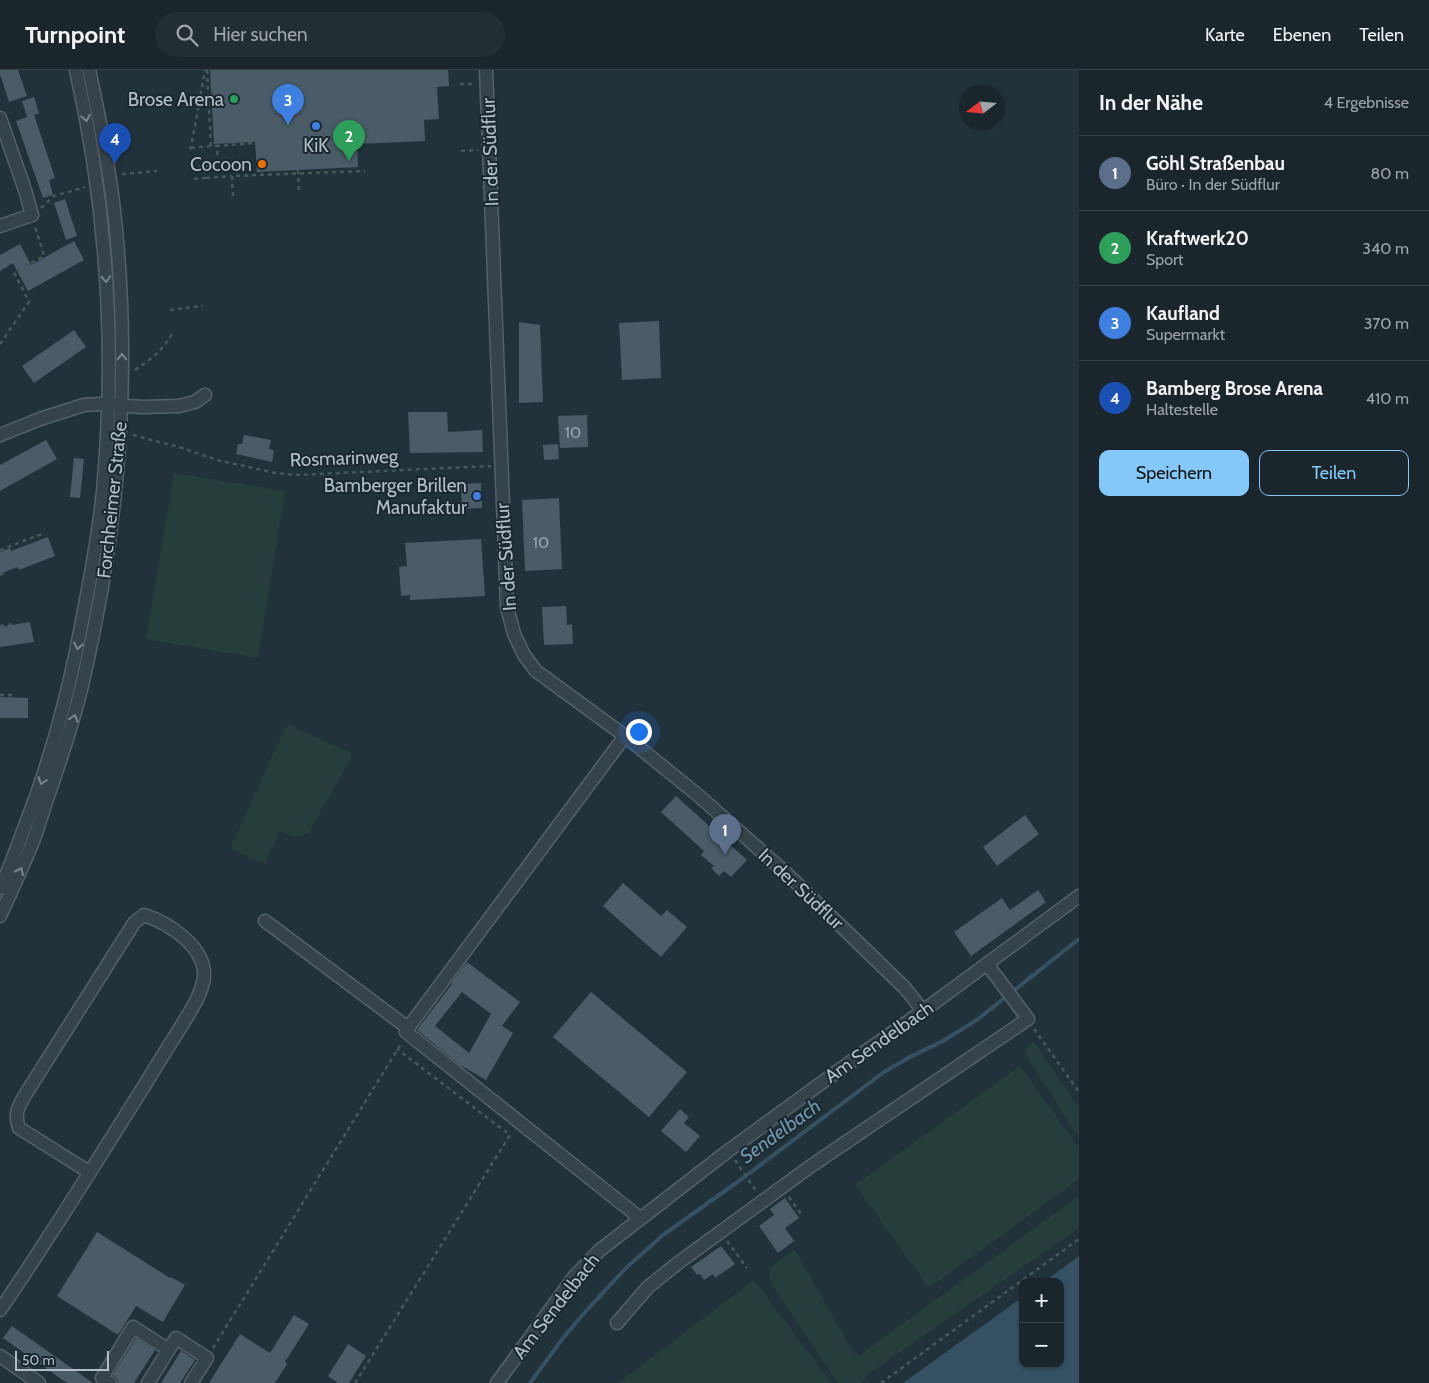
<!DOCTYPE html>
<html lang="de">
<meta charset="utf-8">
<style>
:root{--surface:#1a262c;--page:#232e34;--text:#f1f3f6;--muted:#9fa5a9;--line:#384348;--accent:#84c9f9}
body{margin:0;font-family:Cabin,sans-serif;background:var(--page);color:var(--text)}
.controls{position:absolute;right:15px;bottom:15px;display:grid;overflow:hidden;border-radius:10px;box-shadow:0 1px 4px #0004}
.controls button{width:45px;height:45px;display:grid;place-items:center;padding:0;border:0;border-bottom:1px solid var(--line);background:var(--surface);color:var(--text);font:25px sans-serif}
.compass{position:absolute;left:959px;top:15px;width:45px;height:45px;border-radius:50%;background:var(--surface);box-shadow:0 1px 4px #0004;rotate:254deg}
.scale{position:absolute;left:15px;bottom:12px;width:94px;box-sizing:border-box;padding-left:5px;border:2px solid #b1bec7;border-top:0;font-size:14px;line-height:18px;white-space:nowrap;color:#b1bec7;-webkit-text-stroke:4px #1b2830;paint-order:stroke}
.you{position:absolute;left:638px;top:661px;width:18px;height:18px;margin:-12px;border:4px solid #fff;border-radius:50%;background:#1a73e8;box-shadow:0 0 0 8px #1a73e833}
.badge{display:grid;place-items:center;width:32px;height:32px;border-radius:50%;background:var(--accent);color:#fff;font-size:16px;font-weight:700}
.pin{position:absolute;translate:-50% -41px;filter:drop-shadow(0 1px 2px #0008)}
.pin::after{content:'';position:absolute;top:26px;width:18px;height:15px;background:inherit;clip-path:polygon(0 0,100% 0,50% 100%)}
.list{margin:0;padding:0;list-style:none}
h2{display:flex;justify-content:space-between;align-items:center;height:65px;margin:0;padding:0 20px;font-size:21px}
h2 small{font-size:16px;font-weight:400;color:var(--muted)}
.list li{display:grid;grid-template-columns:32px 1fr auto;gap:15px;align-items:center;box-sizing:border-box;height:75px;padding:0 20px;border-top:1px solid var(--line)}
.list b{display:block;font-size:19px;white-space:nowrap}
.list p{margin:0;font-size:16px;white-space:nowrap;color:var(--muted)}
.list em{font-size:16px;font-style:normal;color:var(--muted)}
.actions{display:flex;gap:10px;padding:15px 20px}
.actions a{flex:1;padding:11px 0;border:1px solid var(--accent);border-radius:10px;text-align:center;font-size:18px;color:var(--accent)}
.actions .main{background:var(--accent);color:#111}
.icon{flex:none;width:28px;height:28px;fill:none;stroke:currentColor;stroke-width:2;stroke-linecap:round;stroke-linejoin:round}
.map{position:relative;flex:none;width:1079px;height:1313px;overflow:hidden}
header{display:flex;align-items:center;gap:30px;box-sizing:border-box;height:70px;padding:0 25px;background:var(--surface);border-bottom:1px solid var(--line)}
header strong{font-size:24px}
nav{display:flex;gap:28px;margin-inline-start:auto;font-size:18px}
.search{width:350px;height:45px;background:var(--page);display:flex;align-items:center;gap:12px;box-sizing:border-box;padding:0 18px;border-radius:28px;color:var(--muted);font-size:19px}
main{display:flex}
aside{flex:1;background:var(--surface)}
.map>svg:first-child{display:block}
.green{fill:#253e3b}
.water{fill:#355163}
.lines{fill:none;stroke-linecap:round;stroke-linejoin:round}
.stream{stroke:#355163;stroke-width:4}
.building{fill:#4a5c67;fill-rule:evenodd}
.minor-casing{stroke:#546169;stroke-width:15}
.path{stroke:#445a58;stroke-width:2.5;stroke-dasharray:4 4;stroke-linecap:butt}
.minor{stroke:#36434b;stroke-width:12}
.oneway{stroke:#7a878f}
.leisure-dot{fill:#2e9e5b;stroke:#1b2830;stroke-width:2}
.shop-dot{fill:#3f7fe0;stroke:#1b2830;stroke-width:2}
.food-dot{fill:#e8710a;stroke:#1b2830;stroke-width:2}
.labels{text-anchor:middle;dominant-baseline:central;stroke-width:4;stroke-linejoin:round;paint-order:stroke}
.number-label{font-size:16px;fill:#97a6af}
.poi-label{font-size:19px;fill:#b1bec7;stroke:#1b2830;text-anchor:end}
.street-label{font-size:19px;fill:#b1bec7;stroke:#1b2830}
.water-label{font-size:20px;font-style:italic;fill:#7096ab;stroke:#1b2830}
</style>
<header>
<strong>Turnpoint</strong>
<div class="search"><svg class="icon" aria-label="search" viewBox="0 0 24 24"><circle cx="10" cy="10" r="6"/><path d="M15 15l6 6"/></svg>Hier suchen</div>
<nav><a>Karte</a><a>Ebenen</a><a>Teilen</a></nav>
</header>
<main>
<div class="map">
<svg width="1079" height="1313" viewBox="0 0 1079 1313">
<rect width="100%" height="100%" fill="#22323b"/>
<!-- green -->
<path class="green" d="M174 403 285 421 258 588 146 569Z
M287 654 353 684 309 763 294 767 280 761 264 794 230 778Z
M1034 972 1079 1038V1068L1024 982 1027 978Z
M1020 996 1079 1078V1109L929 1218 855 1115Z
M1079 1126V1158L871 1302 861 1313H838L773 1216 770 1209 769 1198 795 1180 854 1283 859 1286 869 1278Z
M754 1210 831 1313H618Z"/>
<!-- water -->
<path class="water" d="M1079 1186V1313H903L1023 1227V1294H1060V1212H1044Z"/>
<g class="lines">
<!-- stream -->
<path class="stream" d="M530 1313 563 1268 585 1242 626 1198 663 1165 743 1108 884 1002 910 987 943 971 978 949 1079 869"/>
</g>
<!-- building -->
<path class="building" d="M0 0H18L27 26 9 32 0 4Z
M210 0H448L449 16 437 17 439 49 424 50 425 71 357 74 358 97 257 102 255 72 214 74Z
M34 27 39 43 34 45 55 108 49 110 53 125 43 128 16 51 27 47 22 31Z
M65 129 77 166 66 170 54 133Z
M74 171 84 190 28 221 13 193 0 201V185L20 174 31 195Z
M659 251 661 308 622 310 619 253Z
M519 252 540 255 543 332 519 333Z
M74 260 86 277 34 313 22 296Z
M408 342H447L448 362 482 360 483 382 410 383Z
M587 345 588 377 560 378 558 346Z
M244 365 271 370 269 379 274 380 272 392 236 384 238 374H242Z
M46 370 57 389 0 421V395Z
M558 374 559 389 544 390 543 375Z
M74 388 84 389 80 428 70 427Z
M481 413 482 438 462 439 461 414Z
M559 428 562 499 525 501 522 430Z
M48 467 55 486 19 500 17 497 0 504V482L10 478 11 481Z
M481 469 485 526 410 530V525L401 526 399 497 407 496 405 473Z
M566 536 567 555 572 554 573 574 544 575 542 537Z
M30 552 34 572 0 577V557Z
M0 627 28 628V648H0Z
M676 726 747 790 731 807 724 801 719 806 711 798 714 796 701 785 704 781 661 742Z
M1025 745 1039 764 997 796 983 777Z
M623 813 661 846 667 840 687 857 661 887 603 836Z
M1038 820 1046 832 971 886 954 862 1002 828 1010 840Z
M467 892 520 932 502 956 513 963 486 1010 460 995 417 960 452 914 451 913ZM462 922 491 944 469 983 435 956Z
M591 922 687 1002 649 1047 553 967Z
M680 1039 689 1047 684 1053 700 1066 686 1082 661 1061Z
M785 1128 799 1148 785 1158 794 1171 778 1183 759 1156 774 1145 770 1139Z
M97 1162 170 1208 171 1207 185 1215 163 1252 136 1236 118 1265 57 1226Z
M721 1176 735 1194 715 1208 713 1204 704 1210 700 1204 697 1205 691 1197Z
M294 1245 309 1254 285 1292 287 1294 275 1313H209L240 1264 270 1283Z
M12 1256 93 1313H67L3 1268Z
M136 1268 155 1280 134 1313H118L117 1309 113 1305Z
M348 1274 366 1286 349 1313H338L328 1306Z
M181 1281 195 1290 180 1313H161Z"/>
<g class="lines">
<defs>
<path id="minor" d="M486 0 507 537 514 564 524 585 536 601 625 666 699 726 786 803 905 918 923 941
M0 48 25 120 32 145 0 156
M0 365 40 349 84 335 100 334 142 337 179 336 195 332 205 325
M0 818C10 798 17 777 25 756 52 687 70 618 83 546 91 505 99 463 103 421 116 281 107 138 76 0
M0 846C11 822 22 798 32 774 38 759 42 744 47 729 57 700 67 671 75 642 84 611 90 580 96 549 122 417 129 283 115 150 110 100 100 50 89 0
M265 851 408 958 625 666
M408 958 406 962 640 1148
M0 1240C51 1166 98 1089 146 1013 158 993 170 974 182 955 191 940 202 924 204 907 206 877 169 853 144 845L134 853 25 1025C18 1037 14 1044 19 1058L89 1102
M617 1253 648 1217 678 1193 811 1096 1028 949 987 894
M0 1286 39 1313
M110 1313 102 1308 133 1257 169 1280
M148 1313 176 1268 207 1288 191 1313
M497 1313 574 1207 600 1180 728 1081 835 1003 923 941 1079 826"/>
</defs>
<!-- minor casing -->
<use href="#minor" class="minor-casing"/>
<!-- path -->
<path class="path" d="M207 0 211 76H217
M460 14H475
M185 29 208 27
M189 78H191L205 0
M191 78 211 76
M461 81 478 80
M204 96 218 95 217 76 255 73
M191 97 204 96 205 108 192 109
M298 100 299 123
M122 104 157 101
M206 108 232 106
M233 126 232 106 365 101
M41 138 54 126 85 117
M170 240 203 236
M0 274 29 232 14 202 44 186 35 156
M135 300C152 288 161 282 172 264
M133 365 182 378 217 390 275 403 296 405 491 396
M0 480 42 464
M0 505 4 503
M0 556 15 554
M0 625H14
M1034 959 1079 1022
M735 1090 756 1121
M789 1127 801 1144
M727 1171 747 1198
M213 1278 401 974
M355 1313 510 1065 397 979
M881 1313 1079 1169"/>
<!-- minor -->
<use href="#minor" class="minor"/>
</g>
<!-- one-way arrows -->
<defs><path id="oneway-chevron" d="M-2-3.5L2.5 0L-2 3.5" fill="none" stroke-width="1.6" stroke-linecap="round" stroke-linejoin="round" transform="scale(1.25)"/></defs>
<g class="oneway">
<use href="#oneway-chevron" transform="translate(86 48) rotate(79)"/>
<use href="#oneway-chevron" transform="translate(106 209) rotate(87)"/>
<use href="#oneway-chevron" transform="translate(122 287) rotate(-90)"/>
<use href="#oneway-chevron" transform="translate(78 576) rotate(101)"/>
<use href="#oneway-chevron" transform="translate(74 648) rotate(-74)"/>
<use href="#oneway-chevron" transform="translate(42 711) rotate(108)"/>
<use href="#oneway-chevron" transform="translate(20 801) rotate(-66)"/>
</g>
<!-- markers -->
<circle class="leisure-dot" cx="234" cy="29" r="5"/>
<g class="shop-dot">
<circle cx="316" cy="56" r="5"/>
<circle cx="477" cy="426" r="5"/>
</g>
<circle class="food-dot" cx="262" cy="94" r="5"/>
<g class="labels">
<!-- number labels -->
<g class="number-label">
<text x="573" y="362">10</text>
<text x="541" y="472">10</text>
</g>
<!-- poi labels -->
<g class="poi-label">
<text x="224" y="29">Brose Arena</text>
<text x="316" y="75" text-anchor="middle">KiK</text>
<text x="252" y="94">Cocoon</text>
<text x="467" y="415">Bamberger Brillen<tspan x="467" dy="22">Manufaktur</tspan></text>
</g>
<!-- street labels -->
<g class="street-label">
<text transform="translate(490 82) rotate(-92)">In der Südflur</text>
<text transform="translate(344 388) rotate(-2)">Rosmarinweg</text>
<text transform="translate(112 430) rotate(-84)">Forchheimer Straße</text>
<text transform="translate(506 487) rotate(-94)">In der Südflur</text>
<text transform="translate(801 819) rotate(43)">In der Südflur</text>
<text transform="translate(879 972) rotate(-35)">Am Sendelbach</text>
<text transform="translate(556 1236) rotate(-52)">Am Sendelbach</text>
</g>
<!-- water labels -->
<g class="water-label">
<text transform="translate(780 1061) rotate(-36)">Sendelbach</text>
</g>
</g>
</svg>
<div class="controls">
<button>+</button>
<button>−</button>
</div>
<svg class="compass" viewBox="-18 -18 36 36"><path d="M0-13l5 13h-10z" fill="#e53935"/><path d="M0 13l5-13h-10z" fill="#9fa5a9"/></svg>
<div class="scale">50 m</div>
<div class="you"></div>
<div class="pin badge" style="left:725px;top:785px;background:#5c6f8a">1</div>
<div class="pin badge" style="left:349px;top:91px;background:#2e9e5b">2</div>
<div class="pin badge" style="left:288px;top:55px;background:#3f7fe0">3</div>
<div class="pin badge" style="left:115px;top:94px;background:#1a4fb4">4</div>
</div>
<aside>
<h2>In der Nähe<small>4 Ergebnisse</small></h2>
<ul class="list">
<li><span class="badge" style="background:#5c6f8a">1</span><div><b>Göhl Straßenbau</b><p>Büro · In der Südflur</p></div><em>80 m</em></li>
<li><span class="badge" style="background:#2e9e5b">2</span><div><b>Kraftwerk20</b><p>Sport</p></div><em>340 m</em></li>
<li><span class="badge" style="background:#3f7fe0">3</span><div><b>Kaufland</b><p>Supermarkt</p></div><em>370 m</em></li>
<li><span class="badge" style="background:#1a4fb4">4</span><div><b>Bamberg Brose Arena</b><p>Haltestelle</p></div><em>410 m</em></li>
</ul>
<div class="actions"><a class="main">Speichern</a><a>Teilen</a></div>
</aside>
</main>
